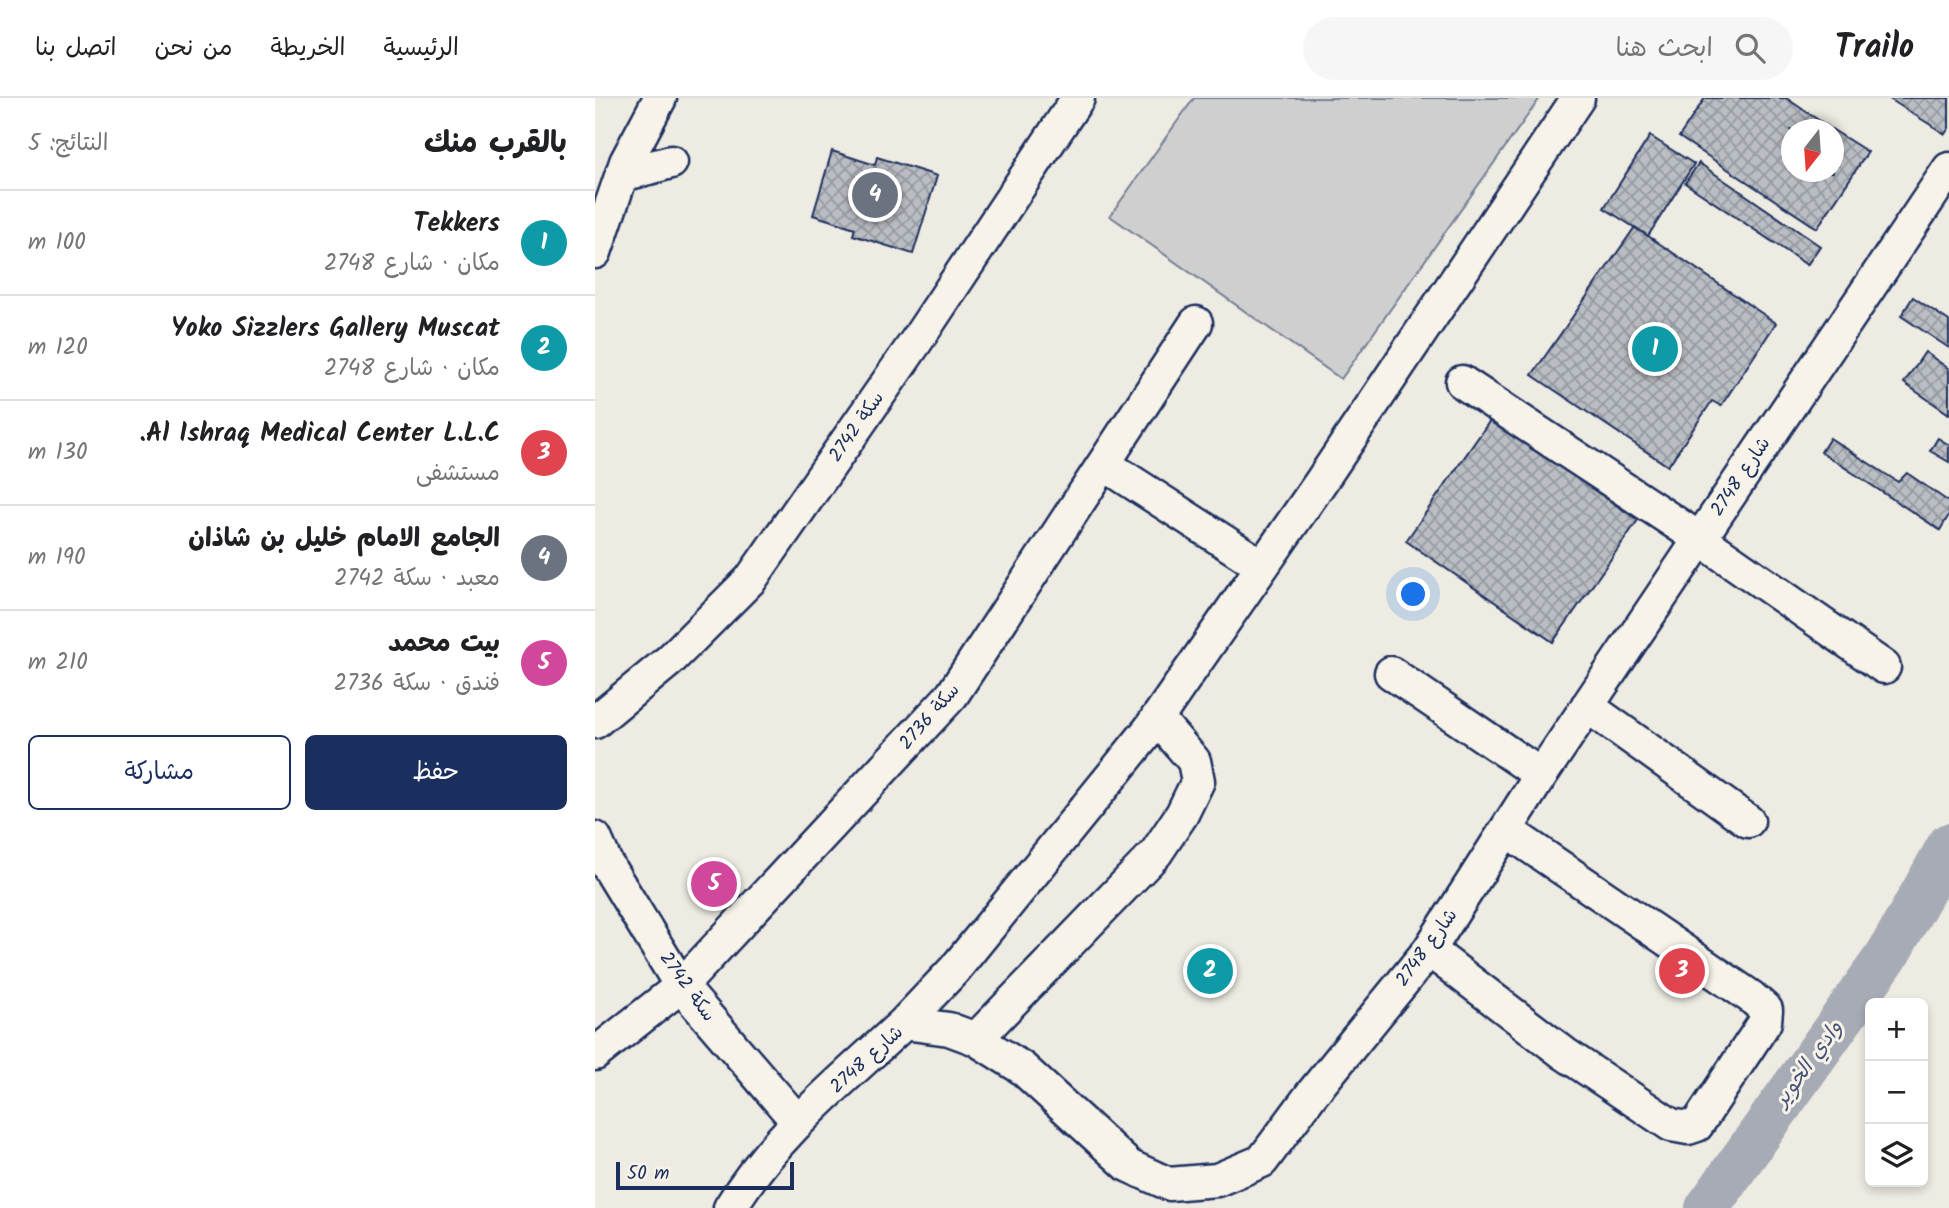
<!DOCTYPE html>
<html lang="ar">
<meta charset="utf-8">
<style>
:root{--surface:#fff;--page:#f6f6f6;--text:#202124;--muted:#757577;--line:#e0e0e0;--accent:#1b2f5e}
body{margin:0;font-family:Kalam,"Playpen Sans Arabic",sans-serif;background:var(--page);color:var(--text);direction:rtl}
.controls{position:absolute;right:21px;bottom:21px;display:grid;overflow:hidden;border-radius:10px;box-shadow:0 4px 10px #0003}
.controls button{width:63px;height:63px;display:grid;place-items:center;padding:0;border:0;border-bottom:2px solid var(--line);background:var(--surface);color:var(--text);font:35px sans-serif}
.compass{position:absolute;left:1186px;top:21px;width:63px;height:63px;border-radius:50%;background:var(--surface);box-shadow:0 4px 10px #0003;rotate:197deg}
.scale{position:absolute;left:21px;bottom:18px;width:178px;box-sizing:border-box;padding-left:7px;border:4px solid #1b2f5e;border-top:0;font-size:19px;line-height:24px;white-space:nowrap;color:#1b2f5e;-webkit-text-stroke:5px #f7f3e8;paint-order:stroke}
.you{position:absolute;left:819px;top:497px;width:24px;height:24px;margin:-18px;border:5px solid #fff;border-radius:50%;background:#1a73e8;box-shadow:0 0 0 10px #1a73e833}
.badge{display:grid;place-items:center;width:46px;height:46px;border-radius:50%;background:var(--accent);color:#fff;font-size:23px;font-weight:700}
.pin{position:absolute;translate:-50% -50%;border:4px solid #fff;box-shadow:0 2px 7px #0006}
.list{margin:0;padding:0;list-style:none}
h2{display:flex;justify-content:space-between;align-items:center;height:91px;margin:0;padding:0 28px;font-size:30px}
h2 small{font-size:23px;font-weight:400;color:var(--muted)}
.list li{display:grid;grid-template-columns:46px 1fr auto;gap:21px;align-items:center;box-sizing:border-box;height:105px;padding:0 28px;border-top:2px solid var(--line)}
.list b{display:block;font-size:26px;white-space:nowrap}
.list p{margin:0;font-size:23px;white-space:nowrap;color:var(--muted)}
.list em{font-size:23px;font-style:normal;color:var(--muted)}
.actions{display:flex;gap:14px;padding:21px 28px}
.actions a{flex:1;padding:16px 0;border:2px solid var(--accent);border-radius:10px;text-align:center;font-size:24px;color:var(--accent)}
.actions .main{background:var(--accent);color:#fff}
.icon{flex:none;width:38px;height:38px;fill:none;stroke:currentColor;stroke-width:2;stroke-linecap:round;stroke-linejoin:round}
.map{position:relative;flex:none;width:1354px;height:1110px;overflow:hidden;direction:ltr}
header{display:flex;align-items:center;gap:42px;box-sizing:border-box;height:98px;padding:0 35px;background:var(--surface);border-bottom:2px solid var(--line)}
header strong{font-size:33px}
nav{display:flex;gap:38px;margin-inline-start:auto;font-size:24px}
.search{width:490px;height:63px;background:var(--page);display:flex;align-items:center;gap:18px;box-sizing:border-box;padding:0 24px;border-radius:38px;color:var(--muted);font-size:26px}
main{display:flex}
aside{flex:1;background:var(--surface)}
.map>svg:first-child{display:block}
.garden{fill:#cfcfcf;stroke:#757f96;stroke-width:2}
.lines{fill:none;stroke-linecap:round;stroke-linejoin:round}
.river{stroke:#a6abb5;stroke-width:44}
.building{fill:url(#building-cross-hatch);stroke:#1b2f5e;stroke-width:2}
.minor-casing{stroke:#1b2f5e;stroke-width:37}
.minor{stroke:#f7f3e8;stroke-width:32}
.labels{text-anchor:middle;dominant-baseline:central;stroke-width:6;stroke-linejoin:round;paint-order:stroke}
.street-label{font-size:19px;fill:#1b2f5e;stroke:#f7f3e8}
.water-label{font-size:21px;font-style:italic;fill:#455478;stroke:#f7f3e8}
</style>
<header>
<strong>Trailo</strong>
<div class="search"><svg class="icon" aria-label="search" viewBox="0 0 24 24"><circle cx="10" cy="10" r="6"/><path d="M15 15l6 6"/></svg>ابحث هنا</div>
<nav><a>الرئيسية</a><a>الخريطة</a><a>من نحن</a><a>اتصل بنا</a></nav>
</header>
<main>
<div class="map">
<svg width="1354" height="1110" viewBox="0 0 1354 1110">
<defs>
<pattern id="building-cross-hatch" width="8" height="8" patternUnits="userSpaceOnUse" patternTransform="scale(1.75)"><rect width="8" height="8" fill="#babdc2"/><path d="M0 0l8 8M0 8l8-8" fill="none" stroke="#969aa1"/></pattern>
</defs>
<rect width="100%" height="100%" fill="#eeebe2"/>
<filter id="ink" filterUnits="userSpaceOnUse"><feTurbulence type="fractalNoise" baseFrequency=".0143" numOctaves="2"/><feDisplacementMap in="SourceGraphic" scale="14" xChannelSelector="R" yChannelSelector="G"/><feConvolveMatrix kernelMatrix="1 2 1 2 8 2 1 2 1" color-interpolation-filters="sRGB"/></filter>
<g filter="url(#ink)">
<!-- garden -->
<path class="garden" d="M599 0H945L746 281 515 118Z"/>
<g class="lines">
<!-- river -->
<path class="river" d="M1112 1110 1293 856 1354 747"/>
</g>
<!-- building -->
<path class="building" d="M1110 0H1191L1238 32H1196V74H1238V32L1273 54 1222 130 1084 39Z
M1293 0H1354V30L1350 36Z
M1055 38 1099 66 1053 138 1009 110Z
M237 53 280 67 282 59 342 78 318 156 258 137 260 130 218 117Z
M1104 65 1225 148 1212 167 1090 85Z
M1040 129 1181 225 1126 308 1117 303 1073 368 937 277Z
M1318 199 1354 223V250L1306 218Z
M1330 254 1354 271V316L1309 285Z
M896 321 1043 422 958 544 811 443Z
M1235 340 1303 384 1312 375 1354 404V417L1345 432 1226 354Z
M1343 340 1354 347V364L1335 353Z"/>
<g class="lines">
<defs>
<path id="minor" d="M27 77 76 64
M0 154 31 64 65 0
M867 284 1105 441 1289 569
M509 366 667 468
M796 575 946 677
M992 608 1153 723
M0 624 75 562 156 481 322 242 483 0
M0 740 11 765 86 888 203 1024
M834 852 970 956 1076 1027 1093 1030 1102 1027 1170 924 1171 912 1156 899 911 732
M309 925 360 871 554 632 725 385 983 0
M381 941 561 755 587 716 603 683 599 663 562 620
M0 956 86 888 357 597 601 225
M135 1110C178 1038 247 983 309 925L354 931 381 941 427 970 534 1068 574 1086 622 1082 667 1063 716 997 834 852 946 677 1354 71"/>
</defs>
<!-- minor casing -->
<use href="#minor" class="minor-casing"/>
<!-- minor -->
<use href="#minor" class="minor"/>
</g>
</g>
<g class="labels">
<!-- street labels -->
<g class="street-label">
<text transform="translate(262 329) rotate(-55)">سكة 2742</text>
<text transform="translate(1146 379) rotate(-56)">شارع 2748</text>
<text transform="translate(335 619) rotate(-49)">سكة 2736</text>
<text transform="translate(832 850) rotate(-54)">شارع 2748</text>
<text transform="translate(92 889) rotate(54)">سكة 2742</text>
<text transform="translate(272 962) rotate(-42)">شارع 2748</text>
</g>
<!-- water labels -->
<g class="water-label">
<text transform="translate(1214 966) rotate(-54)">وادي الخوير</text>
</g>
</g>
</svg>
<div class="controls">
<button>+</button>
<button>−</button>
<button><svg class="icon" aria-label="layers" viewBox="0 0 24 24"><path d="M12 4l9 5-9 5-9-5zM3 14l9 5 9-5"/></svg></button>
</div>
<svg class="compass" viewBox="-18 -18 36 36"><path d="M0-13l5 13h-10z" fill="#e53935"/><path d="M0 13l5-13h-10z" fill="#757577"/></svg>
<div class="scale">50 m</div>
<div class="you"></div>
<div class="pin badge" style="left:1060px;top:251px;background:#0f9aa8">1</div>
<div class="pin badge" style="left:615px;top:873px;background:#0f9aa8">2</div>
<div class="pin badge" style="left:1087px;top:873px;background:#e0444e">3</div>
<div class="pin badge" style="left:280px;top:97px;background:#6b7280">4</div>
<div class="pin badge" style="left:119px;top:786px;background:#d1479c">5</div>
</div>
<aside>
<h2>بالقرب منك<small>النتائج: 5</small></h2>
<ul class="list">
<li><span class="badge" style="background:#0f9aa8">1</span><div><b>Tekkers</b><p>مكان · شارع 2748</p></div><em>100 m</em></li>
<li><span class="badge" style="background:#0f9aa8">2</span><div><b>Yoko Sizzlers Gallery Muscat</b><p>مكان · شارع 2748</p></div><em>120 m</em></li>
<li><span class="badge" style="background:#e0444e">3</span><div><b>Al Ishraq Medical Center L.L.C.</b><p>مستشفى</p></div><em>130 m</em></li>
<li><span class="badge" style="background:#6b7280">4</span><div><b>الجامع الامام خليل بن شاذان</b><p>معبد · سكة 2742</p></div><em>190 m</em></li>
<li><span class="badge" style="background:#d1479c">5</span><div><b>بيت محمد</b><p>فندق · سكة 2736</p></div><em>210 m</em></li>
</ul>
<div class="actions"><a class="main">حفظ</a><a>مشاركة</a></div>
</aside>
</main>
